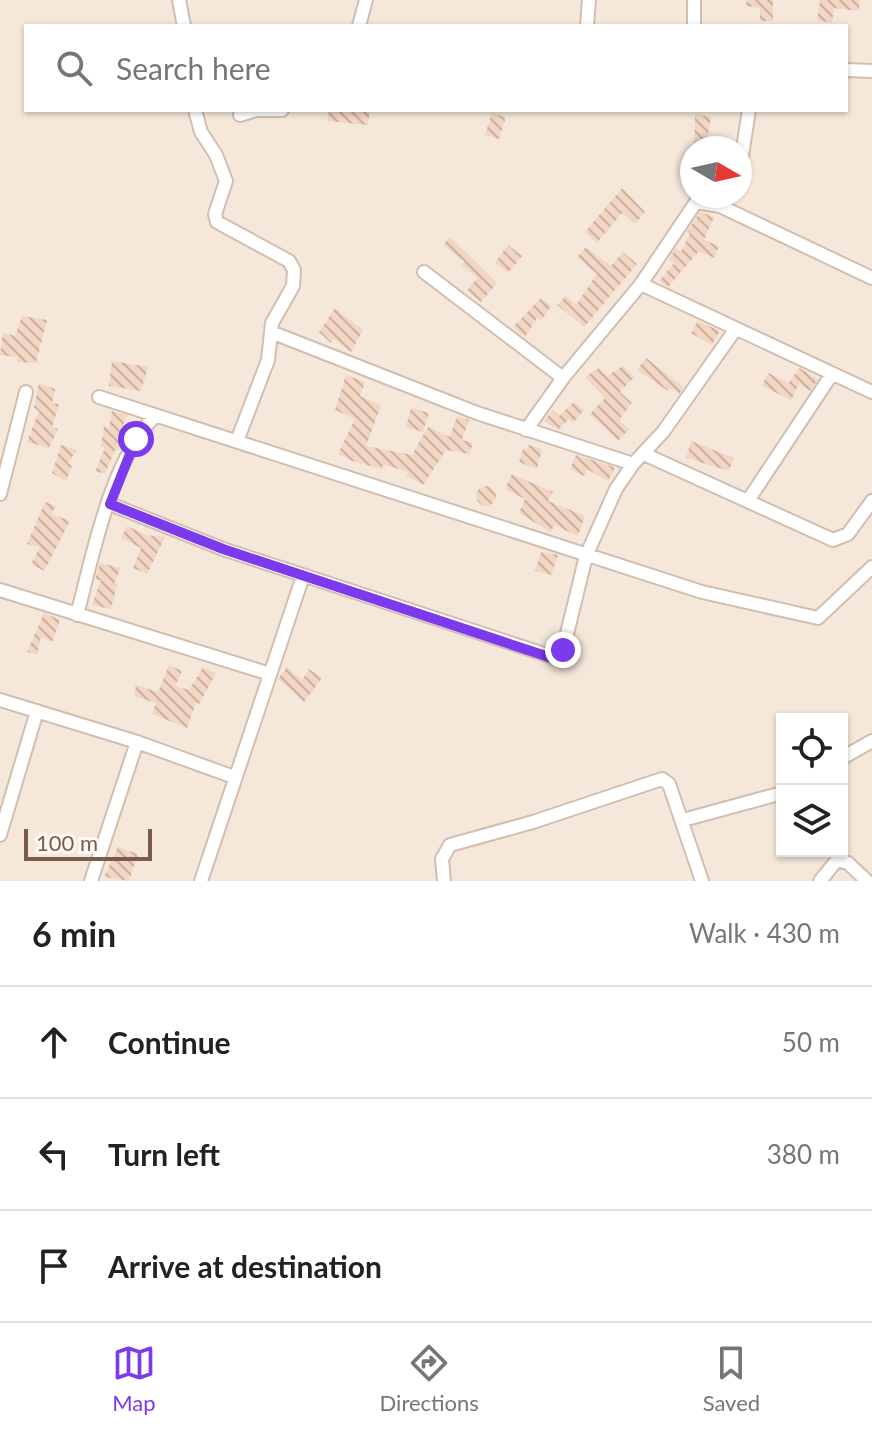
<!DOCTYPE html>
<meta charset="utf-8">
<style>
:root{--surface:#fff;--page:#f2f2f2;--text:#222;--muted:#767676;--line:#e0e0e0;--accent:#7c3aed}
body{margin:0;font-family:Lato,sans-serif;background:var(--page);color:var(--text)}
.controls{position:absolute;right:24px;bottom:24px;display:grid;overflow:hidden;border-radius:0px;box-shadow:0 2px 6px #0004}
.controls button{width:72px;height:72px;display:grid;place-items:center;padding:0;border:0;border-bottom:2px solid var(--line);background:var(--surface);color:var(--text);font:40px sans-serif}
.compass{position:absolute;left:680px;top:136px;width:72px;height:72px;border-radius:50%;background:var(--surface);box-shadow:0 2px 6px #0004;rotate:99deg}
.scale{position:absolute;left:24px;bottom:20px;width:128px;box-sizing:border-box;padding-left:8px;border:4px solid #7a5c4d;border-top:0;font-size:22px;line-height:28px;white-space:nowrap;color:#7a5c4d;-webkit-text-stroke:6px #fffaf3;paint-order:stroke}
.stop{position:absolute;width:24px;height:24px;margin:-18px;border:6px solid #7c3aed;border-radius:50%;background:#fff}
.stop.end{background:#7c3aed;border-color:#fff;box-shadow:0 2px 8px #0008}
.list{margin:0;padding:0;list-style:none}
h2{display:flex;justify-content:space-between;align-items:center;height:104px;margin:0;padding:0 32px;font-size:34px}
h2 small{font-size:26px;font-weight:400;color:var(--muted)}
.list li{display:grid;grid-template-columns:52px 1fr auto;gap:24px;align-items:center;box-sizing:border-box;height:112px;padding:0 32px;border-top:2px solid var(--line)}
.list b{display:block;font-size:30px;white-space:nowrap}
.list em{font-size:26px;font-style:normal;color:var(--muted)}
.icon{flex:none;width:44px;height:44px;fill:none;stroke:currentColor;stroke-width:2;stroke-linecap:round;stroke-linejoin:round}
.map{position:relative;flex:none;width:872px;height:881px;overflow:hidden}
.search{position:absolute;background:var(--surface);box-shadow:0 2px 6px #0004;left:24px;right:24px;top:24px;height:88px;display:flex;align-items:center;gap:20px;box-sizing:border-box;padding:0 28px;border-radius:0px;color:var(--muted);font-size:30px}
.sheet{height:440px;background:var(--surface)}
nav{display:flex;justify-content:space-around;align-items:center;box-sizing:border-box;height:112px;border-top:2px solid var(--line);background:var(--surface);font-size:22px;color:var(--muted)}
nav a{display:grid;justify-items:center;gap:4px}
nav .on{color:var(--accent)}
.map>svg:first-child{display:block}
.residential{fill:#f5e8da;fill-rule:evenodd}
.building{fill:url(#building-back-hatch)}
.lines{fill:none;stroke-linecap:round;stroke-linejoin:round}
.minor-casing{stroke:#d1beb0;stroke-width:16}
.minor{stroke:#fff;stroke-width:12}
.route{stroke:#7c3aed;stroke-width:10}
</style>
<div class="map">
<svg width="872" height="881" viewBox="0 0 872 881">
<defs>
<pattern id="building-back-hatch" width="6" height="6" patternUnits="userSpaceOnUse" patternTransform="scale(2)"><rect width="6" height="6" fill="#f3d5c3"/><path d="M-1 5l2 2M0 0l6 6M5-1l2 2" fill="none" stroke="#cab0a1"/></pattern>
</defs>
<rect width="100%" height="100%" fill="#fdf6ec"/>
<!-- residential -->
<path class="residential" d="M0 0H872V881H0ZM26 26H846V110H26ZM692 148H740V196H692ZM782 719H842V851H782Z"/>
<!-- building -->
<path class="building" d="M747 0H773V21H760V8L746 6Z
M820 0H860L859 11 834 8 832 23 817 20Z
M329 110H370L368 125 327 121Z
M492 113 506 117 499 139 485 135Z
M695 114 711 117 707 141 714 142 713 148H694Z
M622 188 645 212 635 224 622 213 597 243 585 232Z
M700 212 714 217 704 240 719 246 714 258 699 251 668 287 659 281 674 263 669 259 676 248 681 252 690 233 687 232Z
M450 237 497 283 481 302 467 291 477 278 462 265 464 261 443 245Z
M508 245 522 256 508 273 495 263Z
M586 247 611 266 623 252 637 264 584 327 557 305 566 296 576 305 597 274 577 257Z
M541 298 551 306 541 321 537 318 525 337 513 327Z
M335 308 363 330 351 352 334 339 331 343 319 332Z
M22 316 47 320 36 363 17 362V357L0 355 3 333 15 336Z
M698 321 720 331 712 345 691 333Z
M646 358 684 387 679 394 670 388 668 391 637 370Z
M112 361 148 367 141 391 109 386Z
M623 366 634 377 620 392 632 403 619 420 629 429 618 441 590 414 605 398 585 377 599 368 607 376Z
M799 368 818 379 810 391 799 384 791 400 762 386 768 373 789 383Z
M346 375 365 382 360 396 381 406 366 446 412 455 428 427 450 437 457 416 469 420 462 440 473 443 469 454 446 450 423 485 406 476 408 472 383 464 382 469 352 461 338 454 355 419 335 410Z
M39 383 55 389 52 403 59 404 52 427 58 429 49 448 27 442 39 411 34 408Z
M574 402 584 410 573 423 569 419 558 430 544 421 553 410 559 416Z
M411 408 429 413 423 432 406 427Z
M112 411 127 415 120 432 124 433 119 450H115L105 473 95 472 105 448 101 447 104 426 109 428Z
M691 441 734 458 729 471 686 458Z
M61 445 77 450 68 463 72 466 66 481 52 473Z
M528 445 542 449 537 469 519 462 523 449 527 450Z
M576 455 611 466 615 468 608 481 587 469 584 476 570 469Z
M512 474 553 492 548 501 585 516 578 536 554 525 551 532 519 513 525 499 505 489Z
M476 496a10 10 0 1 1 20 0a10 10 0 1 1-20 0Z
M45 502 56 506 51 514 70 521 44 571 31 564 40 547 27 544Z
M127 526 146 535 165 537 147 574 133 568 141 548 121 538Z
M541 552 558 555 551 575 535 571Z
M100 563 121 568 114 584 117 585 111 609 92 605 101 580H95Z
M44 613 60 620 52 642 41 637 37 654 27 652Z
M169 665 182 671 175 686 189 690 203 667 216 673 199 704 196 703 187 728 152 714 156 703 134 696 136 685 158 692Z
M287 667 302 680 309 669 322 678 304 702 278 679Z
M118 847 138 854 129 881 104 877Z"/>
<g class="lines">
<defs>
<path id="minor" d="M179 0 184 26
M694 0V26
M359 26 366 0
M587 26 589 0
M846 70 872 71
M195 110 201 132 216 155 226 181 215 214 217 222 289 261 294 270 293 286 272 323 268 360 237 441
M240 115 256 110H282
M740 168 749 110
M424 272 563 378
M641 284 872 392
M271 332 477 413 633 464
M99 397 702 592 818 618 872 567
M526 430 563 378 641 284 696 202 720 206 872 278
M644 454 833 540 848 534 872 501
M0 494 26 392
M749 499 832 374
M110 504 223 549 553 657 563 650 586 556 616 489 633 464 663 432 735 330
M0 590 270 674
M77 615C93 554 111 460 155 416
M0 700 137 742 234 777
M842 758 872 741
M683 820 782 793
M0 835 37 711
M91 881 137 742
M201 881 303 576
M444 881 442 859 450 845 533 822 662 779 669 784 702 881
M820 881 837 860 848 863 867 881"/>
</defs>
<!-- minor casing -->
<use href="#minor" class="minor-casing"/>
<!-- minor -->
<use href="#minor" class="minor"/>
</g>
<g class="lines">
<!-- route -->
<path class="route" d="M136 439 110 504 223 549 549 657 563 650"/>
</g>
</svg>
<div class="controls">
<button><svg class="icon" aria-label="locate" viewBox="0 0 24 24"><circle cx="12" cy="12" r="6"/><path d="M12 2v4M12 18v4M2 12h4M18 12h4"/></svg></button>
<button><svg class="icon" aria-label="layers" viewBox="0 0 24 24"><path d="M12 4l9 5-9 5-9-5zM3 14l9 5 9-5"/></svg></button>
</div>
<svg class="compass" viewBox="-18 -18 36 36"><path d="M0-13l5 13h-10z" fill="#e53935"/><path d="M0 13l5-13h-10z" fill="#767676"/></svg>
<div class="scale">100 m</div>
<div class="stop" style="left:136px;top:439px"></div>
<div class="stop end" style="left:563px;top:650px"></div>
<div class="search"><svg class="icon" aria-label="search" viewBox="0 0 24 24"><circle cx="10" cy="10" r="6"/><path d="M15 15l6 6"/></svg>Search here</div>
</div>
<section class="sheet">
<h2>6 min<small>Walk · 430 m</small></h2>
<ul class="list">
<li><svg class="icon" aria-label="ahead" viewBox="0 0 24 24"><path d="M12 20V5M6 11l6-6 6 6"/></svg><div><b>Continue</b></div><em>50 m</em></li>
<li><svg class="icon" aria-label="left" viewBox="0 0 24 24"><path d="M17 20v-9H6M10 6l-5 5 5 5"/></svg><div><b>Turn left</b></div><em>380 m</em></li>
<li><svg class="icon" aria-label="arrive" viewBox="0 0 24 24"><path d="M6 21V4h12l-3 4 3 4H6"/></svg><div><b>Arrive at destination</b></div></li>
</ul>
</section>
<nav>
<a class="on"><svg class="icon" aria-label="map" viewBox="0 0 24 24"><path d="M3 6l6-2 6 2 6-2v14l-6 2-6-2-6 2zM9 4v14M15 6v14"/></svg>Map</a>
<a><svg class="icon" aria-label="directions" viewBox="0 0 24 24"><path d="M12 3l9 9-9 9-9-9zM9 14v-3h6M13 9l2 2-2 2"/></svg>Directions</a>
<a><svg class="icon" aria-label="saved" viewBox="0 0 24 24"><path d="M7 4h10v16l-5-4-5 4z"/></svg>Saved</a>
</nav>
